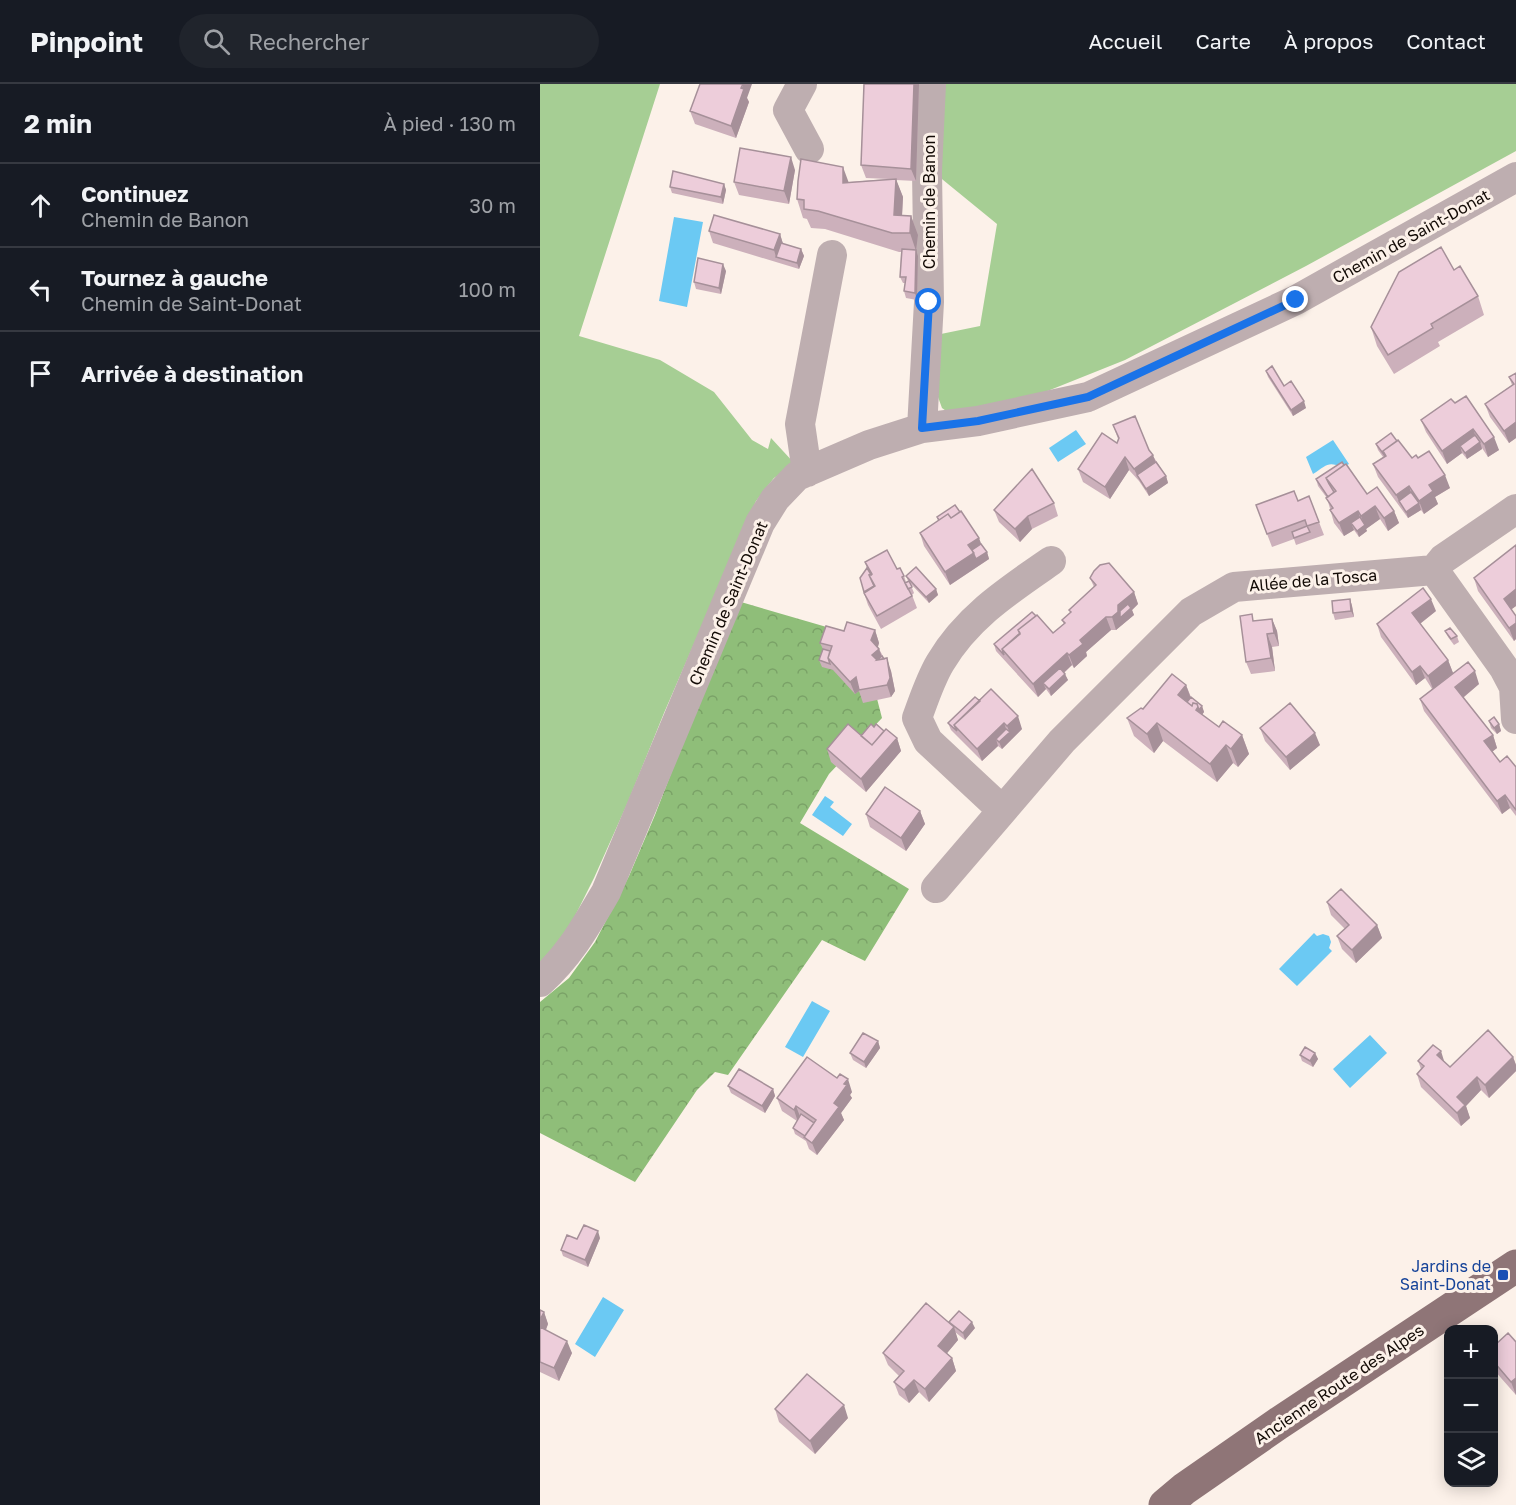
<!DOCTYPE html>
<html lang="fr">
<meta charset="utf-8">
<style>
:root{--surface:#171b24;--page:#20242c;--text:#f1f3f6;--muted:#9ea1a6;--line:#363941}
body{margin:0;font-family:"Golos Text",sans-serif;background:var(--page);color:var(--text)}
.controls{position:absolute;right:18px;bottom:18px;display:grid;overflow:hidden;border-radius:12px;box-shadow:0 3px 15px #0003}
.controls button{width:54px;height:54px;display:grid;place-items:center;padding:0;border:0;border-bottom:2px solid var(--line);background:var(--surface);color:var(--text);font:30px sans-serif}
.stop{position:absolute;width:18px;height:18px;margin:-14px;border:4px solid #1a73e8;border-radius:50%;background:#fff}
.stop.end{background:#1a73e8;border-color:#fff;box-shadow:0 2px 6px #0008}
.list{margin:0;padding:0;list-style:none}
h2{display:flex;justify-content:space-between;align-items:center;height:78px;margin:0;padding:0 24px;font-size:26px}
h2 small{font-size:20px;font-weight:400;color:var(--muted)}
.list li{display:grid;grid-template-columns:39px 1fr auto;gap:18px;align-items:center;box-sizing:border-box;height:84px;padding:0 24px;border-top:2px solid var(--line)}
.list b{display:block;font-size:22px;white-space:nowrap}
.list p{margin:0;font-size:20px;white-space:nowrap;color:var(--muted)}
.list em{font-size:20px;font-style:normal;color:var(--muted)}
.icon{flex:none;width:33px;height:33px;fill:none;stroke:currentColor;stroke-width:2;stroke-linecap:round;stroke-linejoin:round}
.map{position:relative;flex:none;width:976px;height:1421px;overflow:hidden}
header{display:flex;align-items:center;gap:36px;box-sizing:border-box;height:84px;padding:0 30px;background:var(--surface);border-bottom:2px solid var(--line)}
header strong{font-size:28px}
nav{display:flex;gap:33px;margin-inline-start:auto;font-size:21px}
.search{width:420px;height:54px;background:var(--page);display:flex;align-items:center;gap:15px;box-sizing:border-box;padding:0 21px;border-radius:33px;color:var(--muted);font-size:22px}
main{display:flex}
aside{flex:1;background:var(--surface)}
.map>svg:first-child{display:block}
.grass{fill:#a6ce94}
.forest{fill:url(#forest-crowns)}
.water{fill:#6bc9f3}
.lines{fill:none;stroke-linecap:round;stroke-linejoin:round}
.minor{stroke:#beaeb0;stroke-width:30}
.major{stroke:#8f7577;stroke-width:33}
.wall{fill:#ccb0bb}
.shaded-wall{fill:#a69099}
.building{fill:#edcdda;stroke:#a69099;stroke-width:1.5}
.route{stroke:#1a73e8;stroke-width:8}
.transit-dot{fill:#1a4fb4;stroke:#fcf1e9;stroke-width:2}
.labels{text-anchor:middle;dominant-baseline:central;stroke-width:6;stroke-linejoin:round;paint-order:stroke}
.street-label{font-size:16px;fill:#120a05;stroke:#fcf1e9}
.transit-label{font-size:16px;fill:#164399;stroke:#fcf1e9;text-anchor:end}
</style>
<header>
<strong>Pinpoint</strong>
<div class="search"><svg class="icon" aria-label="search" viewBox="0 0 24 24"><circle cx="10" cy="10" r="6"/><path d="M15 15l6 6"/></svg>Rechercher</div>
<nav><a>Accueil</a><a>Carte</a><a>À propos</a><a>Contact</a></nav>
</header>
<main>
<aside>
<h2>2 min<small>À pied · 130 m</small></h2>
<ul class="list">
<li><svg class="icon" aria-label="ahead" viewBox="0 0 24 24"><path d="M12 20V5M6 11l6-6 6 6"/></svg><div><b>Continuez</b><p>Chemin de Banon</p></div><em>30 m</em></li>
<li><svg class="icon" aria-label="left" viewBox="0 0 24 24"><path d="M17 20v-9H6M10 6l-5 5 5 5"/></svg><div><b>Tournez à gauche</b><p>Chemin de Saint-Donat</p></div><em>100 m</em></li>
<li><svg class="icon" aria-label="arrive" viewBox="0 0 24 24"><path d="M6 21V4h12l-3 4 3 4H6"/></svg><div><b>Arrivée à destination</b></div></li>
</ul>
</aside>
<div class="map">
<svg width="976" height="1421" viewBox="0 0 976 1421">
<defs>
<pattern id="forest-crowns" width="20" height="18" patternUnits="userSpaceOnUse" patternTransform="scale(1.5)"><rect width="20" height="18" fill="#8fbe79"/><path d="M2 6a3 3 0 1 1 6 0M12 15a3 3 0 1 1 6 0" fill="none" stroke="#7aa267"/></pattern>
</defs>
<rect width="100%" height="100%" fill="#fcf1e9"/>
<!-- grass -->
<path class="grass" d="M0 0H120L39 252 120 276 174 308 212 356 228 365 231 354 255 380 234 394 216 417 124 629 88 718 54 794 32 838 0 882Z
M398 0H976V67L766 182 585 276 500 310 409 329 402 324 398 313 396 251 440 242 457 140 397 91Z"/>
<!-- forest -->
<path class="forest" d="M201 518 321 553 342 634 289 690 260 739 369 805 325 877 282 856 188 991 175 988 157 1006 95 1098 0 1049V918L29 894 55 858 89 792 115 731 140 666Z"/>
<!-- water -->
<path class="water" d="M134 133 163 138 147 223 119 217Z
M536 346 546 360 518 378 509 364Z
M793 356 809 380 803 383C787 377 787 381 773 390L766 373Z
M285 712 294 718 290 723 312 740 303 752 272 731Z
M774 849 777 852 783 850 789 852 791 858 789 864 792 867 757 902 739 885Z
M272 917 290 927 263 973 245 963Z
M830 951 847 969 810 1004 793 985Z
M63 1213 84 1226 55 1273 35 1260Z"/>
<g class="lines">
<!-- minor -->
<path class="minor" d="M262 0 248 26 269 65
M382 344 389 218 387 87 391 0
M267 388 260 340 292 171
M894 486 964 584 974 603 976 635
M462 726 388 657 377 634C384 615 390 596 400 579 427 533 469 506 511 477
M396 804 522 657 651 528 694 503 894 486 903 475 976 425
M0 898C30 871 46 842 66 808L220 439 235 415 257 392 329 361 382 344 438 337 548 313 756 216 976 93"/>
<!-- major -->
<path class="major" d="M625 1421 644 1405 739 1339 976 1182"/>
</g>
<!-- wall -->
<path class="wall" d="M324 0H379V1L376 97 356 96 363 113 362 132H371L378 151 376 167 378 172 377 216 366 214 364 207 365 199H363L360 193 361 168H359L285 145 271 144 267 135 263 134 257 115 309 98 348 95 326 94 321 81Z
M207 14 209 18 196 54 155 40 150 27Z
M255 86 249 120 199 111 194 98Z
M184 100 186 106 183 120 132 109 130 103Z
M169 147 240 150 243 160 261 165 264 172 259 185 173 159Z
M914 186 938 212 944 231 898 258 900 262 854 290 837 262 831 243Z
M186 187 181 210 156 205 154 198Z
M726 287 744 302 766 324 753 332 728 293Z
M976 289V354L969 359 950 333 945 320 972 301 969 293Z
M915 319 959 366 948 373 942 364V365L927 375 922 369 907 380 886 348 881 336Z
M573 341 609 366 626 392 628 399 609 412 599 397 589 386 570 415 543 398 538 385 577 359 578 355Z
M857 357 872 374H878L910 404 895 413 898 420 884 430 881 426 868 434 838 393 833 380 843 373 838 366 836 360Z
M802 378 827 410 854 427 859 439 848 447 840 435 826 445 827 447 819 453 814 446 804 452 794 439 787 414 778 402 776 395Z
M769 412 784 451 756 461 754 455 732 463 716 421 758 417Z
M514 419 518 432 492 445 480 458 459 438 454 426Z
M397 433 441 460 447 468 449 475 410 501 384 462 380 449 398 437Z
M976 461V522L971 525 976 532V555L974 557 938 507 934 494Z
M325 478 357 485 364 492 366 498 368 497 366 492 396 505 398 511 389 519 370 499 374 509 372 511 377 524 341 545 328 521 324 509 327 485Z
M550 494 594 508 598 520 592 526 594 531 576 546H571L546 568 547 572 534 584 532 581 524 589 528 596 511 612 506 605 498 613 456 567 454 560 513 549 524 540 522 536 531 529 529 526 554 503Z
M810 515 812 522 814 533 795 536 793 529Z
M896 527 880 540 908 576 913 589 939 600 923 614 953 651 957 664 952 668 960 678 976 683V732L970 724 962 730 884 627 880 615 892 605 885 594 876 601 841 553 837 540Z
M732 535 737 547 739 562 732 563 735 587 711 590 706 578 715 537Z
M335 546 339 559 338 563 351 587 355 607 351 613 323 619 319 607 315 610 293 586 282 583 279 576 283 565 280 559 304 547Z
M905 547 917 552 919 558 914 561 908 553Z
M646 601 651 613 662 622 664 628 662 631 679 643 702 651 709 670 698 683 693 679 677 698 623 657 614 669 594 652 587 634Z
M440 617 482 645 462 665 458 662 442 677 411 646 408 639Z
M949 637 959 640 961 647 957 650 951 644Z
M334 643 357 654 361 667 326 708 291 678 287 665 321 651Z
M720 644 780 661 750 686 725 657Z
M380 727 385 740 366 767 330 743 326 730Z
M787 818 837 841 842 854 816 879 802 865 797 852 805 845 791 831Z
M338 957 340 964 326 984 313 976 310 969Z
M775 969 778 975 773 983 762 977 760 971Z
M973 973 976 981V987L949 1014 941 1006 926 1022 930 1034 921 1042 881 1003 877 990 881 985 878 977 904 978 910 983Z
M188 1002 233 1005 235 1012 225 1029 191 1009Z
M312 1008 310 1011 312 1014 301 1029 304 1036 277 1071 269 1065 266 1057 255 1050 253 1044 257 1037 242 1027 237 1014Z
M60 1154 48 1183 23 1172 21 1166 37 1155Z
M0 1226 4 1228 8 1240 6 1246 32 1269 19 1297 0 1288Z
M410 1240 435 1244 425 1256 415 1248 418 1256 407 1269 412 1274 416 1287 389 1318 379 1308 369 1319 359 1311 354 1298 359 1292 348 1281 343 1269Z
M976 1258V1311L954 1286V1278Z
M235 1325 308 1334 275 1370 239 1338Z"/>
<!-- shaded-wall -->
<path class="shaded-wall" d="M203 0H212L207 14 209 18 196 54 191 42Z
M374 0H379V1L376 97 371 85Z
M251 73 255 86 249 120 244 107Z
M303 83 310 102 303 99Z
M356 95 363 113 361 150 354 131Z
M184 100 186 106 183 120 181 113Z
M371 132 378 151 376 167 370 149Z
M240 150 244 163 236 173 234 166Z
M261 165 264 172 259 185 257 179Z
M376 166 378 172 377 216 375 209Z
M183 180 186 187 181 210 179 204Z
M764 317 766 324 753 332 751 326Z
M976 338V354L969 359 964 347Z
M933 345 938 358 920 362 922 369 907 380 902 367Z
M954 353 959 366 948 373 944 360Z
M940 358 942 365 927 375 925 369Z
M613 371 618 384 597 391 594 385Z
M585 373 589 386 570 415 565 403Z
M905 391 910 404 895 413 898 420 884 430 879 417 889 401Z
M626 392 628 399 609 412 606 405Z
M869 402 873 415 859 417 856 411Z
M879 419 881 426 868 434 866 428Z
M835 422 840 435 826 445 827 447 819 453 817 447 824 441 821 432Z
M818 427 822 440 811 439 814 446 804 452 799 439Z
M854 427 859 439 848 447 844 434Z
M488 432 492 445 480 458 475 445Z
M439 454 444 467 447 468 449 475 410 501 405 488 428 461Z
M396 505 398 511 389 519 386 513Z
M976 505V522L968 528 964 515Z
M594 508 598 520 592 526 594 531 576 546 572 533 578 521Z
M810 515 812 522 814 533 811 527Z
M891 515 896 527 877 542 872 529Z
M566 533 571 546 546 568 547 572 534 584 529 571 540 556Z
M732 535 737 547 739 562 734 549Z
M976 539V555L974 557 969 544Z
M335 546 339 559 336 568 339 565 344 578 339 582 332 571 331 556Z
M727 550 732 563 735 587 731 574Z
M527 569 532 581 507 604 503 599 506 605 498 613 493 600Z
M347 574 351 587 355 607 351 613 347 601Z
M908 576 913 589 893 605 888 592Z
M880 582 885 594 876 601 872 588Z
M935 587 939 600 920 616 915 603Z
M525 590 528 596 511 612 509 605Z
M316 593 319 607 315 610 310 598Z
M646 601 653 620 647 627 638 611Z
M662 622 664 628 661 632 656 626 658 623Z
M478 632 482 645 472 655 467 642Z
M464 639 468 650 470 648 472 655 462 665 459 658 456 655 458 662 442 677 437 665Z
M617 639 623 657 614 669 607 650Z
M959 640 961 647 957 650 954 644Z
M775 649 780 661 750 686 746 673Z
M702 651 709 670 698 683 691 665Z
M953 651 957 664 949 670 944 657Z
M357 654 361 667 326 708 321 695Z
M686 661 693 679 677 698 670 680Z
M965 711 970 724 962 730 957 717Z
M380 727 385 740 366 767 361 754Z
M837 841 842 854 816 879 812 866Z
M338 957 340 964 326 984 324 978Z
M901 967 905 980 897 971Z
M775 969 778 975 773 983 770 977Z
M973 973 976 981V987L949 1014 945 1001Z
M937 993 941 1006 926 1022 930 1034 921 1042 917 1029V1013Z
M308 995 312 1008 310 1011 312 1014 301 1029 304 1036 277 1071 272 1059 304 1000Z
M233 1005 235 1012 225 1029 222 1022Z
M256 1022 261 1035 258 1038 254 1026Z
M58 1147 60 1154 48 1183 45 1176Z
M4 1228 8 1240 2 1255 0 1250V1236Z
M432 1238 435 1244 425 1256 423 1249Z
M414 1243 418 1256 403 1274 398 1262Z
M27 1257 32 1269 19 1297 14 1284Z
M412 1274 416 1287 389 1318 385 1305Z
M976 1294V1311L971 1298Z
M374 1296 379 1308 369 1319 364 1306Z
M304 1321 308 1334 275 1370 270 1357Z"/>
<!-- building -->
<path class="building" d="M160 0H203L201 4 204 5 191 42 150 27Z
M324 0H374L371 85 321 81Z
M200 64 251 73 244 107 194 98Z
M261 75 303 83V99L356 95 354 131 371 132 370 149H352L278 127 264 125V116L257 115 258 97Z
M133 87 184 100 181 113 130 103Z
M174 131 240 150 234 166 169 147Z
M241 159 261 165 257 179 236 173Z
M901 163 914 186 920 182 938 212 891 240 893 244 848 271 831 243 859 188Z
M362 165 376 166 375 209 364 207 366 193H360Z
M158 174 183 180 179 204 154 198Z
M732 282 744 302 751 297 764 317 751 326 726 287Z
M976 289V338L964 347 945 320 974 300 969 293Z
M926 312 954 353 944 360 933 345 902 367 881 336 911 315 915 319Z
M595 332 609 366 613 371 594 385 585 373 565 403 538 385 562 349 577 359 579 354 573 341Z
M851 349 857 357 843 367 845 372 836 360Z
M935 351 940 358 925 369 920 362Z
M858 356 872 374 876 371 878 374 889 367 905 391 889 401 893 407 879 417 869 402 856 411 833 380 846 372 843 367Z
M616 378 626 392 606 405 597 391Z
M802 378 804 381 786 394 789 400 794 408 788 413 776 395Z
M806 380 827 410 837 403 854 427 844 434 835 422 821 432 818 427 799 439 790 426 793 424 786 414 796 407 786 394Z
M492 385 514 419 488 432 475 445 454 426Z
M754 407 758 417 769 412 779 438 767 442 765 436 727 450 716 421Z
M871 408 879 419 866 428 859 417Z
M415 421 420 428 411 434 408 430 399 436 397 433Z
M421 427 439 454 428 461 434 469 405 488 380 449 408 430 411 434Z
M820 433 825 441 817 447 811 439Z
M767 442 770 448 754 454 752 448Z
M441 460 447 468 436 475 432 466Z
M976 461V505L964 515 976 532V539L969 544 934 494Z
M347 466 357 485 360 484 364 492 362 493 372 512 337 532 324 509 335 502 329 491 332 490 325 478Z
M569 479 594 508 578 521V528L572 533H566L540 556 543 560 529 571 527 569 493 600 462 565 480 549 478 546 497 531 513 549 525 539 522 536 531 528 529 526 556 501 550 494 554 487 560 481Z
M376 483 396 505 386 513 366 492Z
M327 484 331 491H329L334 502 324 508 320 494Z
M369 497 372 503 368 505 365 499Z
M883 504 891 515 872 529 908 576 888 592 880 582 872 588 837 540Z
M810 515 811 527 793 529 792 517Z
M588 520 591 524 580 534V527Z
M492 528 496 532 478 546 480 550 462 565 464 571 454 560Z
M712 530 713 537 732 535 734 549 727 550 731 574 706 578 700 532Z
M307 538 335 546 331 556 339 565 332 571 337 576 347 574 350 594 347 601 319 606 316 593 310 598 288 574 292 562 280 559 286 542 304 547Z
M910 544 917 552 911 555 905 547Z
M283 565 290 567 288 574 290 580 279 576Z
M342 572 344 575 337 576Z
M928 578 935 587 915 603 953 651 944 657 960 678 967 672 976 683V726L965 711 957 717 880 615Z
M520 584 525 590 509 605 503 599Z
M632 590 646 601 638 611 652 622 653 619 657 620 658 623 656 626 679 643 683 637 702 651 691 665 686 661 670 680 617 639 607 650 587 634 601 624 603 625Z
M451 605 478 632 467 642 464 639 437 665 414 641Z
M435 613 440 617 414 641 417 647 408 639Z
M651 613 662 622 659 626 657 620 653 619 652 622 647 618Z
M750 619 775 649 746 673 720 644Z
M954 633 959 640 954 644 949 637Z
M308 640 332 661 346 645 357 654 321 695 287 665Z
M331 640 334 643 336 640 344 647 332 661 321 652Z
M466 645 470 648 459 658 456 655Z
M345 703 380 727 361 754 326 730Z
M801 805 837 841 812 866 797 852 809 841 787 818Z
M948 946 973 973 945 1001 937 993 917 1013 925 1021 917 1029 877 990 884 982 878 977 893 961 901 967 897 971 910 983Z
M323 949 338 957 324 978 310 969Z
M765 963 775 969 770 977 760 971Z
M267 973 297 994 300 990 308 995 304 1000 307 1001 294 1019 299 1023 272 1059 264 1053 276 1036 256 1022 254 1026 237 1014Z
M199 985 233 1005 222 1022 188 1002Z
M261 1030 274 1039 265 1052 253 1044Z
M44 1141 58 1147 45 1176 21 1166 27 1151 37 1155Z
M386 1219 414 1243 398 1262 412 1274 385 1305 374 1296 364 1306 354 1298 364 1287 343 1269Z
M0 1226 4 1228 0 1236Z
M419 1227 432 1238 423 1249 409 1238Z
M0 1243 27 1257 14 1284 0 1278Z
M968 1249 976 1258V1294L971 1298 954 1278V1262Z
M267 1290 304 1321 270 1357 235 1325Z"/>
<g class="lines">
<!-- route -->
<path class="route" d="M389 218 382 344 438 337 548 313 756 216"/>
</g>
<!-- markers -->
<rect class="transit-dot" x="957" y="1185" width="12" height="12" rx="3"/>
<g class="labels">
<!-- street labels -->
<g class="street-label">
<text transform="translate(389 118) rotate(-90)">Chemin de Banon</text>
<text transform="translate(871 152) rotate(-29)">Chemin de Saint-Donat</text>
<text transform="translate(773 496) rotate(-5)">Allée de la Tosca</text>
<text transform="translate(188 519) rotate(-67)">Chemin de Saint-Donat</text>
<text transform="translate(799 1300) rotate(-34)">Ancienne Route des Alpes</text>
</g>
<!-- transit labels -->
<g class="transit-label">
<text x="951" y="1182">Jardins de<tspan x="951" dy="18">Saint-Donat</tspan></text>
</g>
</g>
</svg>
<div class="controls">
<button>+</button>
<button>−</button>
<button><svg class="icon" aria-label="layers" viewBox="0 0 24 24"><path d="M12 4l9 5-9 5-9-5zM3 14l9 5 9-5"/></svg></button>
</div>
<div class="stop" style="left:389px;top:218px"></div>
<div class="stop end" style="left:756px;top:216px"></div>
</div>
</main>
